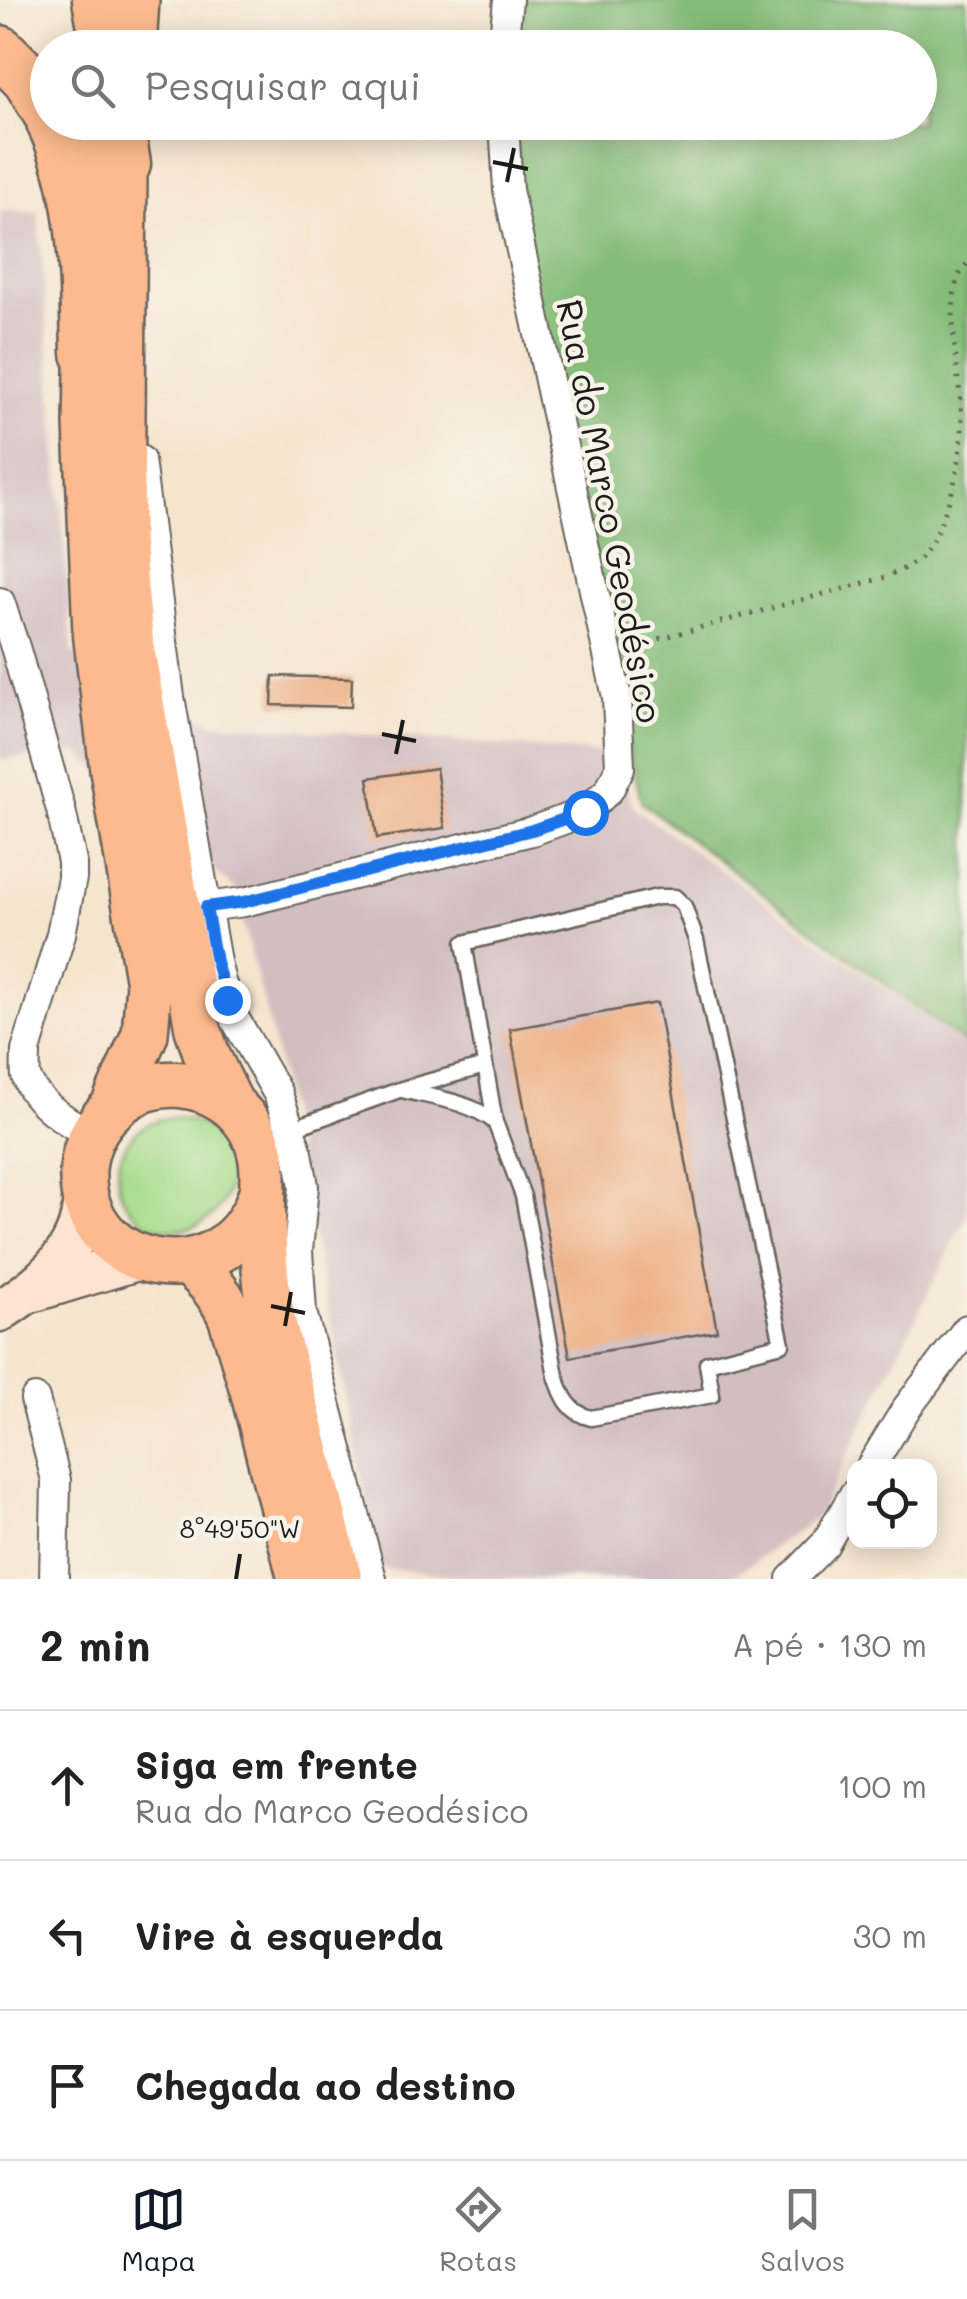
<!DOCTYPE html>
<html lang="pt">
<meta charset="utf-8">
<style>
:root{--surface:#fff;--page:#f2f2f2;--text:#222;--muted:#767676;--line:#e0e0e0;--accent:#111827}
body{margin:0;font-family:Mali,sans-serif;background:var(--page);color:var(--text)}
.controls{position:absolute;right:30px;bottom:30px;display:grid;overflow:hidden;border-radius:20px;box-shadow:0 5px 25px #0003}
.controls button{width:90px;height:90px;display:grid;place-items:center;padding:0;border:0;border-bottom:2px solid var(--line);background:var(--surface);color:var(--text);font:50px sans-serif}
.stop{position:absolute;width:30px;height:30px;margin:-22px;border:8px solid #1a73e8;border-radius:50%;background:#fff}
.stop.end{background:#1a73e8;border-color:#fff;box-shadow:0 2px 10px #0008}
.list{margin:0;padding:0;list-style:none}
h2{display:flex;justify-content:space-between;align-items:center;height:130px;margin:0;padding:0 40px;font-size:42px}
h2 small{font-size:32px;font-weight:400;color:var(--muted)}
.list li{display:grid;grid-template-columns:65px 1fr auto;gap:30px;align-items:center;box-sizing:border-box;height:150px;padding:0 40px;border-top:2px solid var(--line)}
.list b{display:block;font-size:38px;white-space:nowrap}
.list p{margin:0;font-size:32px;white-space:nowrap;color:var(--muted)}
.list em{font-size:32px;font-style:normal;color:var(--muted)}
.icon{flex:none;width:55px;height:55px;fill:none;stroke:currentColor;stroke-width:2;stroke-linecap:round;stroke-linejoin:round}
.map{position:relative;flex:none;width:967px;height:1579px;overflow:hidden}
.search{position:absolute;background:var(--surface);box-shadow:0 5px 25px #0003;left:30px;right:30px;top:30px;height:110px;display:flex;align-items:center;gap:25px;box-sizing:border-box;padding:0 35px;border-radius:55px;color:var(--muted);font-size:38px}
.sheet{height:580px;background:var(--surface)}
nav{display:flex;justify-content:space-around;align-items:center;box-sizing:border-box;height:140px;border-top:2px solid var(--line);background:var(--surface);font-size:28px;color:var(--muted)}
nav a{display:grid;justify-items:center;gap:5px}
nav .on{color:var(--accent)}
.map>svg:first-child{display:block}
.industrial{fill:#d2bec1}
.green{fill:#a6dc8c;stroke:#617c54;stroke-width:2.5}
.forest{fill:#84bc78;stroke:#506c4a;stroke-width:2.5}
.building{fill:#eeb187}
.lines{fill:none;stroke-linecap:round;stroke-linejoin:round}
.service-casing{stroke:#68625b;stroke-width:19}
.minor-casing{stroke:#68625b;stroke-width:32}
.secondary-casing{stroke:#68625b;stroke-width:45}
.primary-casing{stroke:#68625b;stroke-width:50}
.motorway-casing{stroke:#68625b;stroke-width:55}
.path{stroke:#68625b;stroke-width:5;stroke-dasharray:2.5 8;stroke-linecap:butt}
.service{stroke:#fff;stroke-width:14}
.minor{stroke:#fff;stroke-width:28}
.secondary{stroke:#fee3d2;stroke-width:40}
.primary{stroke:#fcba8e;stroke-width:45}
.motorway{stroke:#fcba8e;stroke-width:50}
.route{stroke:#1a73e8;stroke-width:12}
.ticks{fill:none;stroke:#1c1c1c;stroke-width:4}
.labels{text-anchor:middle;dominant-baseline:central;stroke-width:9;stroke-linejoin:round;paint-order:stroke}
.street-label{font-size:35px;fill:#1c1c1c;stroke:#f7f3e8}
.ticks-label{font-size:25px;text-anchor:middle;fill:#1c1c1c;stroke:#f7f3e8;stroke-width:9;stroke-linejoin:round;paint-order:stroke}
</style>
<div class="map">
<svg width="967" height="1579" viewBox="0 0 967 1579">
<rect width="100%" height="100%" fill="#f7f3e8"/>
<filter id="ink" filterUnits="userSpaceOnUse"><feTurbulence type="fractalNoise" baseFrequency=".01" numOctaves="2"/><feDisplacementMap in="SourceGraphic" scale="20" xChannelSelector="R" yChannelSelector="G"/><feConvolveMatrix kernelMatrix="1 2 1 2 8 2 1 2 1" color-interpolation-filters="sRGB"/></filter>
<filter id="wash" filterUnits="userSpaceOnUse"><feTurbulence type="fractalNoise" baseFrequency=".0048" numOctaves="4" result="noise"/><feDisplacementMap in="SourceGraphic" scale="40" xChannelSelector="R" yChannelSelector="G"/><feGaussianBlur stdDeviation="2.25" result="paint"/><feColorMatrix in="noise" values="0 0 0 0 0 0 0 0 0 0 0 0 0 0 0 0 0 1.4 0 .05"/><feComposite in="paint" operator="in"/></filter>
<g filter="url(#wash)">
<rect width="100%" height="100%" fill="#f5e5cf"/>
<!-- industrial -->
<path class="industrial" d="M0 211 38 212 72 653 214 723 615 754 634 808 967 1047V1215L817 1517 729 1579H491L381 1568 273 1039 234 888 78 752 0 760Z"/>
<!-- green -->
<path class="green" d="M118 1174a56 56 0 1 1 112 0a56 56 0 1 1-112 0Z"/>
<!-- forest -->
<path class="forest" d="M499 0H967V1045L642 803 553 443 510 123 920 122V48L503 47Z"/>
<g id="blocks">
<!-- building -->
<path class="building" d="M273 676 352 678 351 707 272 705Z
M436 768 445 828 377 838 368 778Z
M657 1003 717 1331 570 1357 510 1029Z"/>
</g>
</g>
<g filter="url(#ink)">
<use href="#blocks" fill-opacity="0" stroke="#68625b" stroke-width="2.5"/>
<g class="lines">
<defs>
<path id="service" d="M657 897H675L684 906 696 940 782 1344 707 1363 712 1395 591 1418C569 1413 562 1395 556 1376L523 1196 495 1122 464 943Z
M402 1090C434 1098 469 1101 495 1122
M291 1129 402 1089 485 1066"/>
<path id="minor" d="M503 48 508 0
M140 460 170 697 216 962 221 982 235 1019 278 1094 298 1153 304 1186 298 1251 302 1312 372 1579
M0 602 16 650 61 810 72 862V878L61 934 26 1051C26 1058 25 1069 26 1076 34 1103 69 1123 92 1135
M206 907 244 902 532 831 585 812 609 790 620 768 617 697 508 190 504 122
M35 1399 56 1480 54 1579
M871 1466 906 1409 967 1329
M791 1579 825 1544 854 1494"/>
<path id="secondary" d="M34 1291 143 1258
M0 1311C30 1292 64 1267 77 1232 82 1220 83 1206 85 1193"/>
<path id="primary" d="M133 48 136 0
M91 122 95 189 93 225
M124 173 121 537 125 589 131 646 198 1029 208 1058 230 1103
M89 319 87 424 96 632 113 770 149 984 145 1034 114 1106
M263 1188C233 1303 77 1277 83 1169 85 1148 93 1129 107 1114 128 1091 158 1080 189 1086 234 1094 264 1132 263 1177 262 1215 263 1269 270 1306 276 1344 288 1380 298 1417 312 1471 325 1525 339 1579
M189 1263C207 1278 223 1296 232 1319L253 1390 301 1579"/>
<path id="motorway" d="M98 0 107 48
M0 51 28 79 48 112
M52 122C86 193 85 276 87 353
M118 122 125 164"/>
</defs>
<!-- service casing -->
<use href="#service" class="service-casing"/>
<!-- minor casing -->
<use href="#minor" class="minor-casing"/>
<!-- secondary casing -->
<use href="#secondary" class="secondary-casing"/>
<!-- primary casing -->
<use href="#primary" class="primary-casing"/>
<!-- motorway casing -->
<use href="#motorway" class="motorway-casing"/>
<!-- path -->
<path class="path" d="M629 647 886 577C926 560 929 552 945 512 956 484 962 453 962 422 962 385 939 289 967 264"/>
<!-- service -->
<use href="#service" class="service"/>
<!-- minor -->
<use href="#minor" class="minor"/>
<!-- secondary -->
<use href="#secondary" class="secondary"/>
<!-- primary -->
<use href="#primary" class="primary"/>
<!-- motorway -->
<use href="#motorway" class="motorway"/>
</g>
</g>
<g class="lines" filter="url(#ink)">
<!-- route -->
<path class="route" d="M227 1000 216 962 206 907 244 902 532 830 585 812"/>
</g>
<!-- ticks -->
<path class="ticks" d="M493 162 528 169M507 182 514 148M382 734 416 741M396 754 403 720M271 1306 305 1313M285 1326 291 1292M236 1579 240 1554"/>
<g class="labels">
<!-- street labels -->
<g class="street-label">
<text transform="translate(611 511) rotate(79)">Rua do Marco Geodésico</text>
</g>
</g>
<g class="ticks-label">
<text x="240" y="1538">8°49'50"W</text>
</g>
</svg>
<div class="controls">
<button><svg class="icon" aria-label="locate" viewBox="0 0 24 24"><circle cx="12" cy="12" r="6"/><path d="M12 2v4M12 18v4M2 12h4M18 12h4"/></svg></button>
</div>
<div class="stop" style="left:585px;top:812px"></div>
<div class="stop end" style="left:227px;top:1000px"></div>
<div class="search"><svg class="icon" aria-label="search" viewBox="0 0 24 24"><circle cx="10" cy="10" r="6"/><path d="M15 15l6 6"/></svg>Pesquisar aqui</div>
</div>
<section class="sheet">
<h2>2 min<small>A pé · 130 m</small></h2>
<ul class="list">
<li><svg class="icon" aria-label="ahead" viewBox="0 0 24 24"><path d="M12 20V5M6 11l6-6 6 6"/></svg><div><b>Siga em frente</b><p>Rua do Marco Geodésico</p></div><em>100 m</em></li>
<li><svg class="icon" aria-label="left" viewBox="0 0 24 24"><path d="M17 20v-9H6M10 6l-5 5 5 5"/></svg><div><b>Vire à esquerda</b></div><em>30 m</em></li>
<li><svg class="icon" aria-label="arrive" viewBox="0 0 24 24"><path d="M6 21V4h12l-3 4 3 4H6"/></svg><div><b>Chegada ao destino</b></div></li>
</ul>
</section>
<nav>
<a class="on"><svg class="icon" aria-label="map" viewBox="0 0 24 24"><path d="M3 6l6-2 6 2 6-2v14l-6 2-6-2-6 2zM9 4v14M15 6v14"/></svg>Mapa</a>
<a><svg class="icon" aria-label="directions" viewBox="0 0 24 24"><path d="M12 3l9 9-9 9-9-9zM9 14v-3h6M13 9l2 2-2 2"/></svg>Rotas</a>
<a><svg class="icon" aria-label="saved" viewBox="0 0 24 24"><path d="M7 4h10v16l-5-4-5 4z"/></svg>Salvos</a>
</nav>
